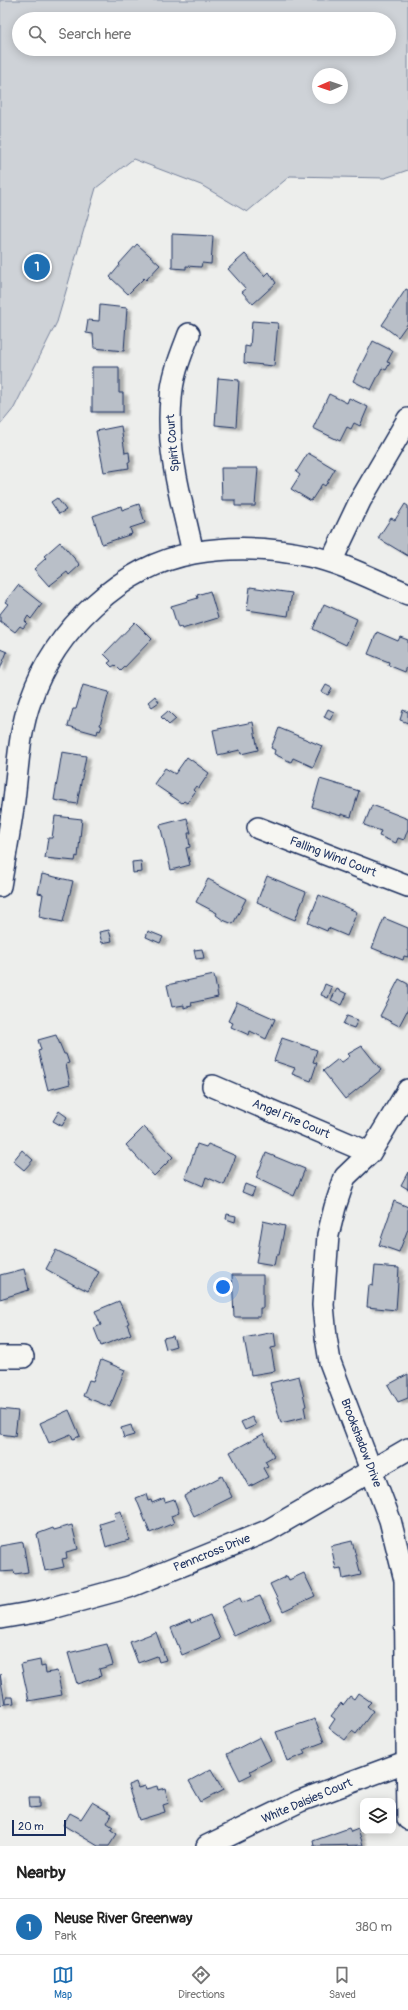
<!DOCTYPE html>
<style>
:root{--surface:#fff;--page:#f2f2f2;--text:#222;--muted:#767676;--line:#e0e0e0;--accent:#1f6fb2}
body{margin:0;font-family:Pangolin,sans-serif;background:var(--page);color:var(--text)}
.controls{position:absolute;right:12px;bottom:12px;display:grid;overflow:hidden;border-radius:8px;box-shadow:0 2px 10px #0003}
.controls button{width:36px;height:36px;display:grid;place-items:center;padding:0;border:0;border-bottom:1px solid var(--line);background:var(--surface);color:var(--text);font:20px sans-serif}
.compass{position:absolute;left:312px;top:68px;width:36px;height:36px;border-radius:50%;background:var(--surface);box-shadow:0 2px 10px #0003;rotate:268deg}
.scale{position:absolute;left:12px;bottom:10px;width:54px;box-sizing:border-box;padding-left:4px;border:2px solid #1b2f5e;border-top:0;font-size:11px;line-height:14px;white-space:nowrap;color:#1b2f5e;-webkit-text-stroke:3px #f6f6f2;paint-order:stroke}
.you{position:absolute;left:223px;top:1287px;width:14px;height:14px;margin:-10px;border:3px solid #fff;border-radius:50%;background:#1a73e8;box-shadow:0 0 0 6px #1a73e833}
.badge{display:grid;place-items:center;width:26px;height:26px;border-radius:50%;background:var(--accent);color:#fff;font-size:13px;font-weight:700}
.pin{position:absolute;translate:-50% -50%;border:2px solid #fff;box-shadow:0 1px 4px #0006}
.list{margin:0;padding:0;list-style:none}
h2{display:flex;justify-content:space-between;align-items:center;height:52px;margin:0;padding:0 16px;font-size:17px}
h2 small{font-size:13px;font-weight:400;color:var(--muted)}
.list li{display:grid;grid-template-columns:26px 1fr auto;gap:12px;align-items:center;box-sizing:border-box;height:56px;padding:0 16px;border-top:1px solid var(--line)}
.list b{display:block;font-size:15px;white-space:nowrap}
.list p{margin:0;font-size:13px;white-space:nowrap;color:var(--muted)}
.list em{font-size:13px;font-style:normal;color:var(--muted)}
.icon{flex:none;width:22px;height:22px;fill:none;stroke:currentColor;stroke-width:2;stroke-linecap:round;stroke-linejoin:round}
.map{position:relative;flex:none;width:408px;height:1846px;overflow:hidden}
.search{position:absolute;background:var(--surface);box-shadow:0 2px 10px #0003;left:12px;right:12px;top:12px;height:44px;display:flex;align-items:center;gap:10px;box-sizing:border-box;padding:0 14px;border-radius:22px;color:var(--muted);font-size:15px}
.sheet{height:108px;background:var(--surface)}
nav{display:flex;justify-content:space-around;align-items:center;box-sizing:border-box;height:56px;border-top:1px solid var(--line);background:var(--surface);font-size:11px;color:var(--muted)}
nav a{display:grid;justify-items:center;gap:2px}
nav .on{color:var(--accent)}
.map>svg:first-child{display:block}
.green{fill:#ced2d7;stroke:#74809a;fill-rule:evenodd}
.building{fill:#b9bfc8;stroke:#1b2f5e;filter:url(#shadow)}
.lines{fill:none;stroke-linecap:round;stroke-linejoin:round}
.minor-casing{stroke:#1b2f5e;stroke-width:24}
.minor{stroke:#f6f6f2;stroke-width:21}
.labels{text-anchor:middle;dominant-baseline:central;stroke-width:4;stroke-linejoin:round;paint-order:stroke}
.street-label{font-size:12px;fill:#1b2f5e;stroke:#f6f6f2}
</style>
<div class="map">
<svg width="408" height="1846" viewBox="0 0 408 1846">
<defs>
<filter id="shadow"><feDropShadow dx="4.5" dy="2.5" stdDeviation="1" flood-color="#0004"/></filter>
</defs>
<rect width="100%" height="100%" fill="#edeeec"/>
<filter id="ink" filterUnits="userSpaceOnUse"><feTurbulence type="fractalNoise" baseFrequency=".025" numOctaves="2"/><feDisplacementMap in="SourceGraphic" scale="8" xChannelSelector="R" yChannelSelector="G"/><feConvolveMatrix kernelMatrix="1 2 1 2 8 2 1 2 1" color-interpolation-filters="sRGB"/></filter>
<g filter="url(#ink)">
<!-- green -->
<path class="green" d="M0 0H408V170L385 178 290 176 247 212 201 185 133 159 96 188 57 322 14 408 0 425ZM19 19H389V49H19ZM318 74H342V98H318Z"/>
<!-- building -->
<path class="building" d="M172 234 213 236 211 264 202 263 201 267 186 266V269L172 268Z
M137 244 160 265 146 280 144 278 128 294 110 277 120 265 119 264Z
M245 254 265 276 269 272 276 283 253 304 242 292 246 289 228 269Z
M406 289 408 290V323L398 337 382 325Z
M100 305 127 308 124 351 94 348 93 334 86 333 88 320 99 321Z
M252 321 278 323 274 366 244 363 245 346 250 347Z
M373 341 393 351 387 362 390 363 386 370 382 368 371 390 353 381Z
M92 367H119V393H123V412H92Z
M218 378 239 380 236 427 215 425Z
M329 394 347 403 349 398 368 407 360 426 354 423 351 429 347 427 340 441 313 428Z
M121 426 125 453 129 452 130 462H128L129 468 104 472 96 431Z
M308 453 335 469 325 486 322 484 311 501 291 489 300 475 296 472Z
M221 468H258L255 506H235V500H222Z
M57 498 66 510 59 514 51 502Z
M139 504 145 523 130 528 132 534 102 544 93 516 121 506 122 510Z
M405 504 408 506V556L378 538 391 518 395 520Z
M60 542 80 565 69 575 67 572 49 586 34 569 46 558 44 556Z
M18 585 42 604 31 619 28 616 25 621 27 623 23 628 20 626 15 632 0 621V614L8 604 5 602Z
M250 587 292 593 288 616 247 610Z
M210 591 218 618 182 629 181 627 178 628 171 606 198 598 197 595Z
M324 604 357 619 346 645 313 629Z
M135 622 152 639 121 671 115 665 112 667 108 663 111 661 104 654Z
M377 632 398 641 400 637 408 640V664L405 672 388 665 389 662 368 654Z
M0 649 7 652 0 669Z
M83 685 109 692 100 725 102 726 100 731 98 730 97 734 68 726 73 709H76Z
M326 685 332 688 328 695 322 692Z
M155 696 159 702 152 707 148 702Z
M328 709 334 712 330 720 324 717Z
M403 710 408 712V723L400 720Z
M168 711 176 719 169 725 161 717Z
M253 722 258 750 241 754 240 750 218 755 213 730Z
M279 728 322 746 313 767 293 758 291 762 274 754 275 750 271 748Z
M62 752 86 756 77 804 54 800Z
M187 757 209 773 199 788 196 786 193 790 195 792 187 803 184 801 182 803 154 784 165 768 175 774Z
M320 779 359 791 351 817 341 814V816L312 807Z
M372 805 408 819V829L404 840 398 838 396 843 379 836 381 831 364 825Z
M55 816 82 819 78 857 76 856 75 861 45 858 48 838H52Z
M187 818 191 833H188L190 847 186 848 190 865 171 870 160 825Z
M141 861 142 872 133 873 132 862Z
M42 874 73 881 63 922 39 917 43 894 38 893Z
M267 876 306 892 295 920 271 910V908L257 902Z
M208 879 246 899 233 924 223 920 216 915 217 913 196 902Z
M319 895 357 912 347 936 328 928 327 931 308 923Z
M384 918 408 928V957L404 956 403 960 372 948Z
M109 930 112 941 102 943 99 932Z
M148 931 163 937 160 943 146 937Z
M202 949 204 958 196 959 194 950Z
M214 975 218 997 191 1003 192 1006 187 1007 184 1008V1005L172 1007 167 985Z
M399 979 408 984V1009L399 1026 380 1016Z
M325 984 332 987 328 998 321 995Z
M337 989 347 994 342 1005 331 1000Z
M237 1002 275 1019 266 1039 250 1031 249 1035 231 1027 233 1023 228 1021Z
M347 1016 358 1020 354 1028 343 1024Z
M56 1035 64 1054H66L69 1063 66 1064 70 1084 48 1090 38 1051 41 1050 38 1040Z
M282 1038 317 1050 313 1062 317 1063 311 1081 292 1074 295 1068 274 1061Z
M362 1046 381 1070 345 1099 323 1071 338 1059 341 1063 350 1056 348 1054Z
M59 1111 67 1117 62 1126 53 1121Z
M144 1127 173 1157 154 1176 126 1145Z
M197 1144 206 1147 208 1144 236 1156 224 1185 206 1177 203 1186 185 1178Z
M22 1150 33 1160 24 1170 13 1161Z
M266 1153 305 1169 294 1196 256 1178Z
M408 1172V1189L401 1185Z
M245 1184 255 1188 252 1196 242 1192Z
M394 1201 408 1207V1229L399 1252 379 1245Z
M227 1214 236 1216 235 1222 226 1219Z
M263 1221 285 1226 279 1255H276L274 1266 256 1263Z
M56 1250 99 1272 88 1291 78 1286V1287L46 1269Z
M375 1266 399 1268 396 1310 367 1307 369 1285 373 1286Z
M24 1269 29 1290 0 1299V1275Z
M232 1275H263V1308H260V1317H234Z
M119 1301 129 1323 127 1324 131 1334 101 1346 94 1328 101 1325 95 1311Z
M274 1332 276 1347 271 1348 275 1371 251 1375 244 1338Z
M173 1336 176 1346 166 1349 163 1338Z
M101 1360 125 1370 110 1407 83 1396 89 1380 93 1381Z
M408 1374V1398L398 1402 388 1385Z
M299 1376 306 1406 304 1407 306 1417 281 1423 270 1383Z
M0 1409 18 1411 15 1436 0 1434Z
M69 1410 80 1436 73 1439 71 1434 49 1443 40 1423Z
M252 1417 256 1425 245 1430 241 1422Z
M131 1425 134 1435 124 1438 121 1428Z
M263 1434 274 1456 265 1461 268 1466 263 1468 268 1477 249 1487 230 1452Z
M222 1476 232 1497 194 1516 184 1496Z
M146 1494 148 1501 151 1500 152 1503 164 1498 165 1502 174 1499 179 1513 171 1516 174 1523 150 1533 136 1498Z
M121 1511 129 1540 106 1547 100 1524 116 1519 114 1513Z
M72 1525 78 1549 66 1552 67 1558 62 1559 64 1567 45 1571 37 1534 53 1528 54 1530Z
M352 1541 361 1575 343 1579 341 1568 336 1569 331 1546Z
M23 1542 28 1572 15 1574 14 1571 0 1572V1546Z
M304 1573 315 1596 283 1611 270 1584 287 1576 289 1580Z
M260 1596 271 1619 234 1636 221 1607 240 1598 242 1603Z
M210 1615 220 1639 182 1655 171 1628 190 1620 191 1623Z
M156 1632 166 1660 159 1662 157 1656 138 1663 130 1642Z
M107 1644 113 1665 99 1669 101 1676 77 1684 68 1653Z
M40 1660 41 1667 45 1666 46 1673 57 1671 62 1695 29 1701 21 1664Z
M0 1674 5 1704 0 1705Z
M358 1693 371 1702 367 1706 373 1711 356 1734 352 1731 345 1740 329 1728 335 1719 331 1716 341 1703 343 1705 350 1696 354 1699Z
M6 1697H13L14 1703 6 1704Z
M315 1719 324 1742 303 1750 305 1754 287 1761 276 1732Z
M260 1737 271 1760 250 1771 252 1774 240 1780 227 1754Z
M211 1769 223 1790 201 1802 189 1781Z
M136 1782 138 1788 145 1786 146 1789 157 1786 158 1790 165 1788 169 1803 163 1805 165 1812 139 1820 128 1785Z
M29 1797H40V1807L30 1808Z
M92 1802 112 1814 107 1823 113 1827 111 1830 117 1834 109 1846H98L63 1825 70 1813 81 1819Z
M349 1828 351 1832 358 1829 363 1845 314 1846 313 1841Z"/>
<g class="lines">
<defs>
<path id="minor" d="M189 334C181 355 172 376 171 399 166 451 182 502 193 553
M331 562 360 501 408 419
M258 828 408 886
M0 886C5 857 10 829 14 800 18 766 19 731 31 699 55 630 121 566 194 553 232 546 272 548 309 556 343 563 376 581 408 594
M213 1086 370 1153
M408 1090 370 1153 345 1177 335 1207 328 1235 323 1305 326 1337 330 1362 390 1520 405 1580 408 1819
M0 1357H23
M0 1618 41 1611 129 1587 267 1531 408 1449
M207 1846 300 1801 408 1761"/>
</defs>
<!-- minor casing -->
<use href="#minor" class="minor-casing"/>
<!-- minor -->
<use href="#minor" class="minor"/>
</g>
</g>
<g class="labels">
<!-- street labels -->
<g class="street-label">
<text transform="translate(173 443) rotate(-95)">Spirit Court</text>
<text transform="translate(333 857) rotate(21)">Falling Wind Court</text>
<text transform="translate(291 1119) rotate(23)">Angel Fire Court</text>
<text transform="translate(361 1443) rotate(69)">Brookshadow Drive</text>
<text transform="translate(212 1553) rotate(-22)">Penncross Drive</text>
<text transform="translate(307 1801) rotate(-23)">White Daisies Court</text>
</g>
</g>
</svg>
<div class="controls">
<button><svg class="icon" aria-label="layers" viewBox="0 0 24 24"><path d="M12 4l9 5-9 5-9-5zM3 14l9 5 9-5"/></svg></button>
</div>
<svg class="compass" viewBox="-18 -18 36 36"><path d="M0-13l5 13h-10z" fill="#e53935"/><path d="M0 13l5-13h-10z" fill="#767676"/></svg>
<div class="scale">20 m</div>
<div class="you"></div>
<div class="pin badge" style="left:37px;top:267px">1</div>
<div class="search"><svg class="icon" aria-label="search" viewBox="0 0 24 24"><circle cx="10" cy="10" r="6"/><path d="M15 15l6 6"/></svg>Search here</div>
</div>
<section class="sheet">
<h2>Nearby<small></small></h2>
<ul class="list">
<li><span class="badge">1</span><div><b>Neuse River Greenway</b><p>Park</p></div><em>380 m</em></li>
</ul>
</section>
<nav>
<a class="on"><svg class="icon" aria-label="map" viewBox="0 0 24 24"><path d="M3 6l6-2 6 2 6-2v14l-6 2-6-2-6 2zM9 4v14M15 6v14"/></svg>Map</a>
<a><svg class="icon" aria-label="directions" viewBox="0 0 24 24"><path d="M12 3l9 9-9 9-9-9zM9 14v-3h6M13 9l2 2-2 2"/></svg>Directions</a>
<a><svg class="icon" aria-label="saved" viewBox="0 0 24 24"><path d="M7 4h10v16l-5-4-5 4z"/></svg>Saved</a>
</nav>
